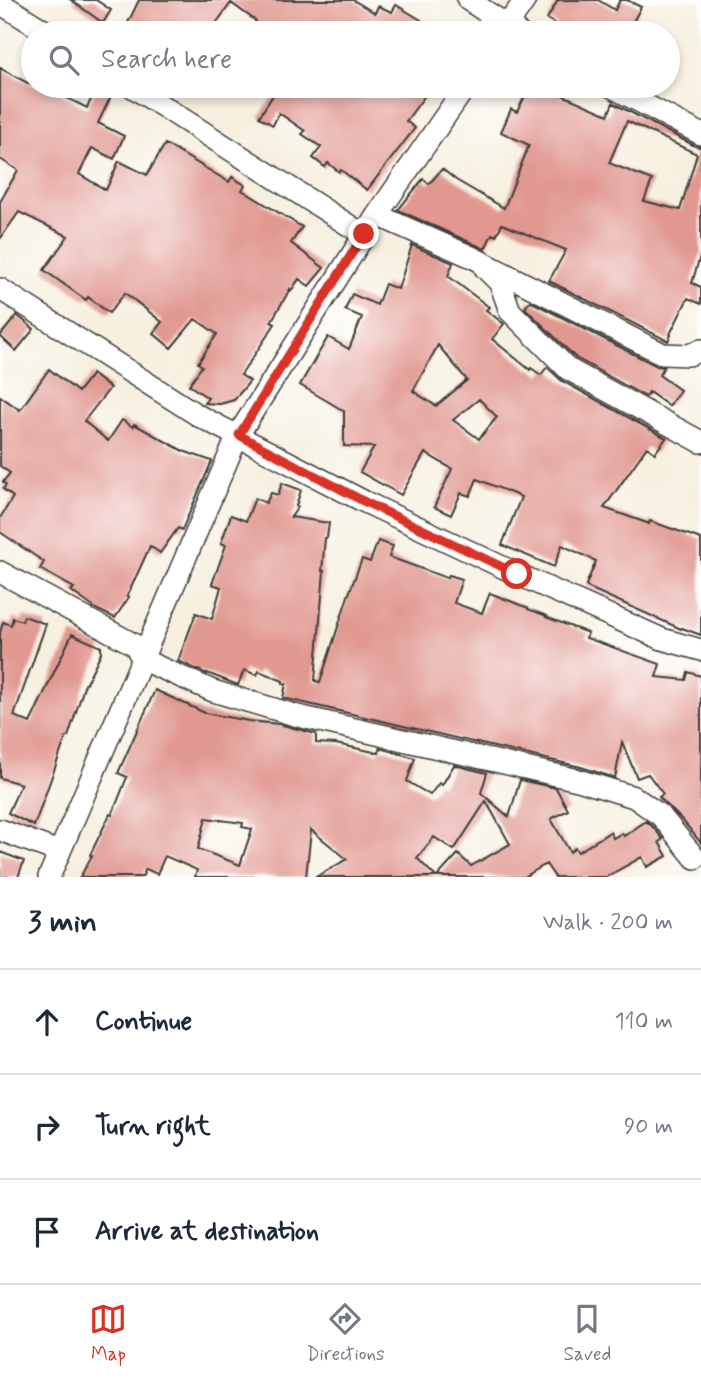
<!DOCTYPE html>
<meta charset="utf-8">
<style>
:root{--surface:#fff;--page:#f6f6f7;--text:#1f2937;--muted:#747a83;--line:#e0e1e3;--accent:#d93025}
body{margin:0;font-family:Mynerve,sans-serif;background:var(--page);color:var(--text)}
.stop{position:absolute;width:21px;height:21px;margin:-16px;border:5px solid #d93025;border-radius:50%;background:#fff}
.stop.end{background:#d93025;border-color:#fff;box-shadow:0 2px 7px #0008}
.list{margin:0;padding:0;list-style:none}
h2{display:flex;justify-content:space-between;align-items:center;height:91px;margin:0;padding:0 28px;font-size:30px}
h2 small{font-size:23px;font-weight:400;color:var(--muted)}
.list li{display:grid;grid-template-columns:46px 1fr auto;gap:21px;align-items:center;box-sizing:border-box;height:105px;padding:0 28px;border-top:2px solid var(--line)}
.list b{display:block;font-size:26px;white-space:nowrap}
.list em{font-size:23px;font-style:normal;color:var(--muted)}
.icon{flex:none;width:38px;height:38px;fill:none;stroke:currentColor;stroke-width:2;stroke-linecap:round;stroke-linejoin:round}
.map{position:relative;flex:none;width:701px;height:877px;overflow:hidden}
.search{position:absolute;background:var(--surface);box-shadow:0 4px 10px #0003;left:21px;right:21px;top:21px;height:77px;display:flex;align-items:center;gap:18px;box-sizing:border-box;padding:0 24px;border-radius:38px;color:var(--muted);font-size:26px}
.sheet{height:406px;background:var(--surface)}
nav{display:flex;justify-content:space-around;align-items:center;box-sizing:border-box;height:98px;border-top:2px solid var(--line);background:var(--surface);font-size:19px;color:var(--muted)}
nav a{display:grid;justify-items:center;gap:4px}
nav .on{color:var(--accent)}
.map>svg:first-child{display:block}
.building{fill:#e19891;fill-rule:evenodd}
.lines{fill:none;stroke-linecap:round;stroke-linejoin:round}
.street-casing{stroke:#3d3c39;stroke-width:24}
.street{stroke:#fff;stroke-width:21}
.route{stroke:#d93025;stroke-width:9}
</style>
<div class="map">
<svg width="701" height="877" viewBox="0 0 701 877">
<rect width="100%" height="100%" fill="#fff"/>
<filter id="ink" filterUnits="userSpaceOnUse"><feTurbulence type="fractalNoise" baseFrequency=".0143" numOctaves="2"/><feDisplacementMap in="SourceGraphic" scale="14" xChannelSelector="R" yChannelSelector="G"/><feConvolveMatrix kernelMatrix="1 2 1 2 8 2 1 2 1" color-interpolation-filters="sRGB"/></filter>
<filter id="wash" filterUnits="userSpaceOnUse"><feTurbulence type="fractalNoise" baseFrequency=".00686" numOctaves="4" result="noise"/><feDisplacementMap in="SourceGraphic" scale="28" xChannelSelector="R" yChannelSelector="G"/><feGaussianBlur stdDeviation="1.57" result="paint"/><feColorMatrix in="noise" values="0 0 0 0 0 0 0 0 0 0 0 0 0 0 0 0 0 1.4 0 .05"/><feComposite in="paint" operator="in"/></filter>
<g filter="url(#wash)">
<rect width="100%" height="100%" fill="#f7f0e0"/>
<g id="blocks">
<!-- building -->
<path class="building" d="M71 0H96L111 10 103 23Z
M139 0H353L375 13 378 6 392 12 396 5 421 20 413 33H247L256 21 231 3 209 33H194L184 26 179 33H123Z
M558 0H598L615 10 620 0H627L641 7 627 33H552L557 25 547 19Z
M0 68 33 86H66L61 95 87 108 96 89 111 96 98 123 124 136 114 159 92 148 79 174 106 190 119 161 147 175 165 144 229 182 232 177 245 185 242 190 302 227 291 243 324 268 309 286 299 279 291 291 290 289 271 322 275 324 241 375 250 381 234 400 220 404 204 403 208 398 189 385 202 366 198 363 217 334 195 319 171 348 153 333 162 322 125 293 109 313 88 297 86 300 44 270 68 236 19 212 0 239V202L18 170 0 159Z
M279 86H432L406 121 415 128 367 190 341 170 339 172 328 163 325 167 313 158 321 147 302 134 305 131 279 113 273 125 259 117Z
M530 86H542L608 115 613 103 695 146 701 147V253L692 283 701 287V304L688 298 670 334 671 335 668 341 549 281 566 250 502 224 496 236 492 234 485 249 398 210 423 179 429 184 442 169 456 180 504 208 529 145 501 132 511 109 517 112ZM627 121 697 154 680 210 644 201 652 180 609 163Z
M412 245 453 263 448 276 489 307 486 310 504 324 492 339 530 370 531 368 541 375 547 367 562 381 666 438 655 453 647 447 604 508 647 523 649 524 650 521 701 539V635L682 628 681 629 589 588 586 585 596 561 562 545 554 567 502 545 521 497 477 479 470 496 461 493 451 515 434 507 452 469 425 453 401 495 360 472 374 447 344 446V411L300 385 328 337 349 349 362 317 345 310 352 294 377 305 385 284 398 289ZM438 345 467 380 436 406 413 391ZM479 399 497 417 479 439 453 420Z
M530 301 657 366 664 367 659 375 680 390 669 406 649 392 646 397 576 358 525 308Z
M17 315 34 329 16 351 0 336Z
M49 369 78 392 92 374 110 388 84 421 108 441 122 420 133 427 134 424 183 451 212 461 182 530 178 528 160 553 150 546 130 590 127 596 129 597 115 618 96 609 71 591 74 588 40 569 44 562 0 532V518L13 497 3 489 6 485 3 482 10 473 0 466V396L20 410Z
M282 483 301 490 296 506 298 507 291 517 329 523 327 538H325L322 571H324L315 681 320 682 348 596 362 559 370 562 378 541 393 546 389 557 447 578 449 575 462 579 454 603 482 613 490 593 528 608V609L547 616 546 617 588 633 586 638 660 664 656 677 686 680 688 672 701 676V843L683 821 659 797 663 794 648 774 637 778 622 742 615 778 581 767 283 698 286 684H283V681L259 671 257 675 244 670 238 685 207 673V674L178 661 196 613 212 619 221 587 212 584 226 545 221 543 231 515 246 521 255 498 266 503 271 493 278 495Z
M24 616 46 624 14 716 30 723 72 634 101 647V653L84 687 68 737H66L34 826 8 813 21 784 0 778V633L3 622 11 625 13 618 22 621Z
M155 690 205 713 249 721 279 724 316 734V743L336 744 379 753 380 748 415 758 407 781 430 795 439 783 442 785 454 765 487 773 481 793 509 817 520 780 556 788 568 810 551 819 570 852 575 848 578 852 610 832 613 838 622 833 624 836 646 821 652 826 663 839 659 842 667 856 647 867 642 857 606 877H555L546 864 524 877H437L458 854 471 866 510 844 486 801 454 850 434 837 417 858 436 877H316L347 859 311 830 306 877H195L197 870 165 856 157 874 146 869 142 877H80L92 856 90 855 110 814 112 815 127 777 118 773ZM206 818 243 823 242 827 252 829 240 865 198 849Z
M0 852 24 861 18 877H0Z"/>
</g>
</g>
<g filter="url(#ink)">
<use href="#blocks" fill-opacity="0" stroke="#3d3c39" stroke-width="2"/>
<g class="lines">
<defs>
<path id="street" d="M468 0 519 33
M0 3 48 33
M502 33 525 0
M131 86 364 235
M610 86 701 134
M377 215 474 258 663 354 689 355 701 350
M485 268 500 283 510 311 568 369 701 442
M0 289 199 416 365 502 517 574 662 639 701 650
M0 572 135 645 143 660 213 691 298 716 578 780 634 797 661 816 695 858
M0 830 59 852
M49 877 238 435 377 215 466 86"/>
</defs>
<!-- street casing -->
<use href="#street" class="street-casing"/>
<!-- street -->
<use href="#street" class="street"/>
</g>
</g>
<g class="lines" filter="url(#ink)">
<!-- route -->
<path class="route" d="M364 234 239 435 365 502 517 574"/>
</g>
</svg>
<div class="stop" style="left:517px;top:574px"></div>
<div class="stop end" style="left:364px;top:234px"></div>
<div class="search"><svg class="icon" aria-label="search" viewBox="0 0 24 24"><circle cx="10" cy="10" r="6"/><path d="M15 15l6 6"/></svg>Search here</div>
</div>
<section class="sheet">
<h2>3 min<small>Walk · 200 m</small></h2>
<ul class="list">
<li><svg class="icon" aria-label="ahead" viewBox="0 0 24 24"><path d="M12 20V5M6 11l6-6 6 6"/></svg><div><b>Continue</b></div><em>110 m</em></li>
<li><svg class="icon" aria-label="right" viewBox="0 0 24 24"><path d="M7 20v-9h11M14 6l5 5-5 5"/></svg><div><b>Turn right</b></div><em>90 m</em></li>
<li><svg class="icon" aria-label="arrive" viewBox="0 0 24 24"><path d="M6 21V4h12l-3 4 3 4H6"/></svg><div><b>Arrive at destination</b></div></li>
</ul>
</section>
<nav>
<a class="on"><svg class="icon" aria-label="map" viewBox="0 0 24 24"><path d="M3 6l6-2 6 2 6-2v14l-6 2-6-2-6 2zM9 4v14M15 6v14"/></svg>Map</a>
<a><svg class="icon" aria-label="directions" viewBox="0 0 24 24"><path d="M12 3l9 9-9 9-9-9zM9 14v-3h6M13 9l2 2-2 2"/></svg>Directions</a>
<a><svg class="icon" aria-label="saved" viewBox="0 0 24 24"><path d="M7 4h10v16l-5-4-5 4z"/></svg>Saved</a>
</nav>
